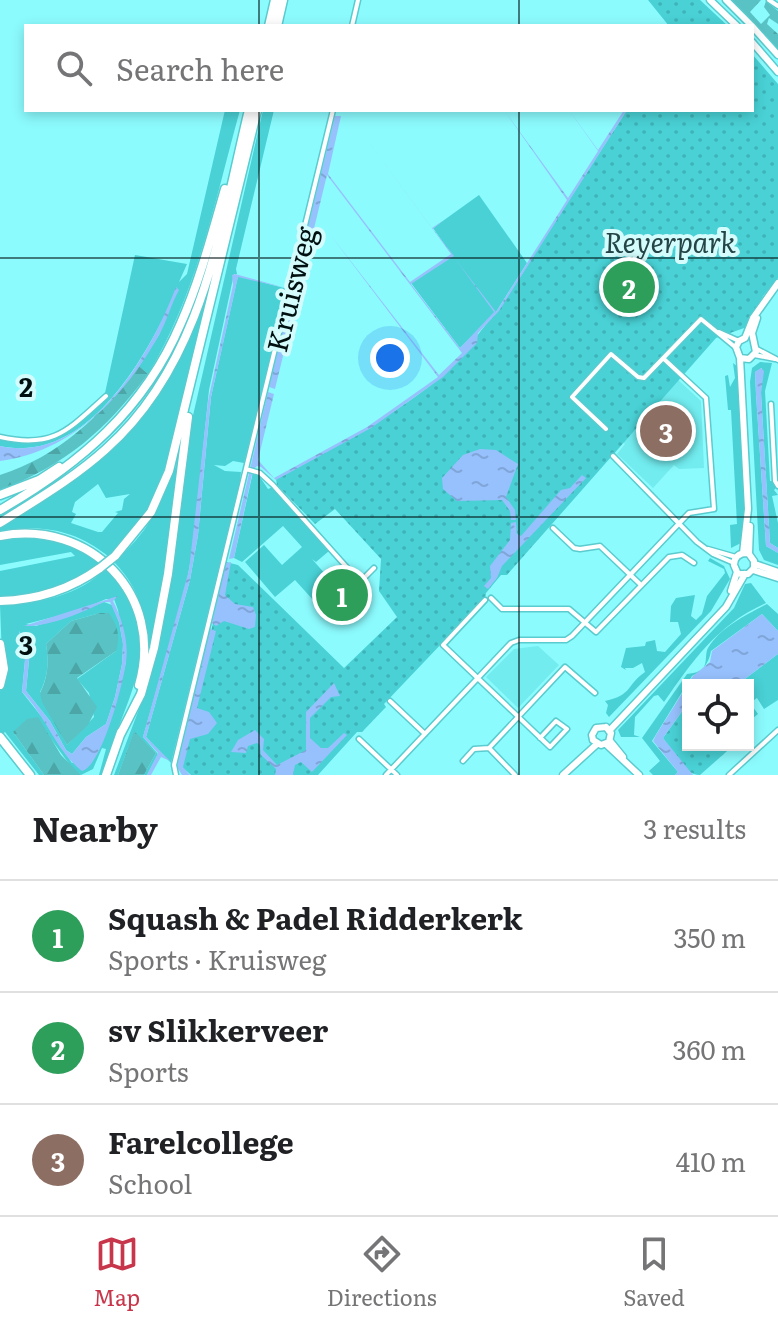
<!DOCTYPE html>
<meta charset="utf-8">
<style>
:root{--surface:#fff;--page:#f6f6f6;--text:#202124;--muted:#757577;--line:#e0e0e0;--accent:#c7364b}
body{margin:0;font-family:Literata,serif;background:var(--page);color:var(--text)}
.controls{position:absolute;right:24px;bottom:24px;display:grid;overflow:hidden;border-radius:0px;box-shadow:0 4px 12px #0003}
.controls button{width:72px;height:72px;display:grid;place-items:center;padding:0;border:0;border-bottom:2px solid var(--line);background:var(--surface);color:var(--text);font:40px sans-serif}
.you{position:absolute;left:390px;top:358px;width:28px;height:28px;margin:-20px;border:6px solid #fff;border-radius:50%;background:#1a73e8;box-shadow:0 0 0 12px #1a73e833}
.badge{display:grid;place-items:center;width:52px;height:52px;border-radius:50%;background:var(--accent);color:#fff;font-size:26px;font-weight:700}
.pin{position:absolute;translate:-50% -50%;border:4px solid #fff;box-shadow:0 2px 8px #0006}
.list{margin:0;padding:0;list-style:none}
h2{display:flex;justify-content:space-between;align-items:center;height:104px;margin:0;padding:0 32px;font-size:34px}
h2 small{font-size:26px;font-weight:400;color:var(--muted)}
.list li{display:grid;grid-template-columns:52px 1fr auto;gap:24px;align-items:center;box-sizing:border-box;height:112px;padding:0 32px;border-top:2px solid var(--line)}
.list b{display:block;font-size:30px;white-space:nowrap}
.list p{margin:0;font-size:26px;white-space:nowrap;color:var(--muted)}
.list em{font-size:26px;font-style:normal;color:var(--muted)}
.icon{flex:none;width:44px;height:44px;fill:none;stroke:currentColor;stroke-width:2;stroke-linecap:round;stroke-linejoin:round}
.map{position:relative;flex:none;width:778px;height:775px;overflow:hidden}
.search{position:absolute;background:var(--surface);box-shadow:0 4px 12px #0003;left:24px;right:24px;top:24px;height:88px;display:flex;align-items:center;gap:20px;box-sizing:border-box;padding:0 28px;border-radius:0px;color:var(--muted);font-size:30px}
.sheet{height:440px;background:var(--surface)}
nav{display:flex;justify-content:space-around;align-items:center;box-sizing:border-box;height:112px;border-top:2px solid var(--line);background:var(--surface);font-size:22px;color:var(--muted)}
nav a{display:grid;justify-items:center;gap:4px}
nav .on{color:var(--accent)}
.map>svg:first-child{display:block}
.built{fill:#72ecef}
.grass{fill:#49d1d5;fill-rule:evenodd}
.forest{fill:url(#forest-firs)}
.park{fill:url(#park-dots)}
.water{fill:url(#water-ripples)}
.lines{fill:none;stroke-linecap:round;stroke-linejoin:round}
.street-casing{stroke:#5acbce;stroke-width:7}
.secondary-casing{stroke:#5acbce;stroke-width:9}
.highway-casing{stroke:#5acbce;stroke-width:11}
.street{stroke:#fff;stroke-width:4}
.secondary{stroke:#fff;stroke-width:6}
.highway{stroke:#fff;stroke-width:8}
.highway-bridge-casing{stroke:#5acbce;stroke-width:11;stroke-linecap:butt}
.highway-bridge{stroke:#fff;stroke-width:8}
.grid{fill:none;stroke:#001011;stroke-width:2;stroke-opacity:0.55}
.labels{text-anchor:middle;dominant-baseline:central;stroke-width:8;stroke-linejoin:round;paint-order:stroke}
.park-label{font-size:28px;font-style:italic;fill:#244445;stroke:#d4fcfd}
.street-label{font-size:28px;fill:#001011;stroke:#d4fcfd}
.grid-label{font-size:26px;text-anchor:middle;font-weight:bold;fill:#001011;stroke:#d4fcfd;stroke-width:8;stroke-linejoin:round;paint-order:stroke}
</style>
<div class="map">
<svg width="778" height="775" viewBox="0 0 778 775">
<defs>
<pattern id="forest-firs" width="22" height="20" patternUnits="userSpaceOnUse" patternTransform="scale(2)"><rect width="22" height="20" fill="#59c2c4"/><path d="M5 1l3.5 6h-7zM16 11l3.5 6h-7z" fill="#4ca6a7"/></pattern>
<pattern id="park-dots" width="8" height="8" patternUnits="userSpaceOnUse" patternTransform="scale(2)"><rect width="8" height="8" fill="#49d1d5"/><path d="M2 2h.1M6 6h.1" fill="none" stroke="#3eb2b6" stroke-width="1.8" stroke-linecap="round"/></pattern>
<pattern id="water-ripples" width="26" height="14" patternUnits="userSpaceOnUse" patternTransform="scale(2)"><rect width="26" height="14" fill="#97c1fd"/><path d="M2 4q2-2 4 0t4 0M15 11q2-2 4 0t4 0" fill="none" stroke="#80a5d8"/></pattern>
</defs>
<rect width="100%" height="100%" fill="#8cfbfe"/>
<!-- built -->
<path class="built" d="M676 378 701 401 704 468 679 469 674 465 653 488 617 454 625 444 621 440Z
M538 646 559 665 518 708 486 677 514 649Z"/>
<!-- grass -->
<path class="grass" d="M225 110H240C215 200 197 294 148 374L139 366 159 335 178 287C148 354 89 465 0 446V438C38 447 54 441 84 417 93 410 101 404 108 396L105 393 135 255 187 264 179 282 187 274Z
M252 110H254L165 472 150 508 109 557C76 530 42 524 0 531V528L63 487 122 437 185 346ZM98 484 106 498 130 494 124 499 122 510 115 512 118 513 102 532H98L71 523 76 514 72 512 75 502Z
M263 110H274L236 269 237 274H234L209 390 193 547 186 586 143 737 158 754 147 775H144L156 753 134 732 118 775H114L147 688 159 648 172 574 189 433Z
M479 195 527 263 496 312 460 348 411 283 452 255 433 228Z
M208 259C167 396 118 443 0 518V512L69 469 157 374Z
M238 276 288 289 244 463 233 461 225 466 214 465 225 471 241 472 240 482 171 763 146 737 190 580 198 535 211 397Z
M760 362 772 363 765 391 770 481H773L776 488 774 490 778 495 772 496 778 523V548L770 543 761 393 762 368 755 372 756 394 766 546 778 553V565L764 560 759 550 750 382 752 368Z
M733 363 738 367 746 517 743 542 731 548 730 525 737 524 731 410H728L725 376 728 375 730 387 735 378Z
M178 462 169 552 151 651C142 614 143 592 114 562 155 526 156 507 178 462Z
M253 472 258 474 268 489 273 487 329 551 316 562 312 559 333 583 314 601 295 580 275 597 245 562 264 545 282 565 302 547 283 526 242 562 234 558Z
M35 536 78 547 102 564C71 586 37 595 0 597V571L75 556 71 552 0 565V539Z
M710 558 724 566 730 579 711 611 609 717 606 713 608 705 605 701C633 695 626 685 645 672L642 663 633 668H625L626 670 621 667 626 648 645 646 646 642 655 640 657 651 665 652 681 634 678 622H670L671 606 676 598 695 595 691 616 696 620 702 614 707 596 725 573 724 569 708 561Z
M106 568C173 648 124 692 103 775H99L106 749 102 748 93 769 81 775 72 768 51 739 13 732 44 775H39L5 732 0 736V691L3 684 0 605C36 604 80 596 106 568ZM106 599H114L118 610 126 662 115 707 100 746 72 763 41 716 22 692 25 660 19 631 30 650 26 691 50 721 66 750 72 754 86 737 106 724 115 697 122 664 123 644 119 622 112 605 104 602 36 626 26 624 81 610ZM100 613 116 651 77 679 89 693 94 717 67 745 40 692C48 677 49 662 46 644L71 621Z
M751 583 766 603C718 624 693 660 664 702L658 695 654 696 635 717 634 735 640 737H621L618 730 734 608 745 584Z
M767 604 778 614V631L762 614 711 651C709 663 703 671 692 676L652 741 678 772 675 775H653L649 771 660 761 642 738 687 674C691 673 696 673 699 671 709 667 704 655 708 648 721 627 746 615 767 604Z
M778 654V700L764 709 757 698 750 703 758 714 748 722V685H737Z"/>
<!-- forest -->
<path class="forest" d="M729 0H761L750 12 761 24 770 15 764 7 766 1 778 11V24L769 18 767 24 778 34V51Z
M139 366 148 374C106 430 66 465 0 490V475C58 457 103 414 139 366Z
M100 613H109C117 624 121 637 116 651L77 678 97 707 88 725 67 745 42 702 40 693C48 677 49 662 46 644L71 621Z
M38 717 61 755 81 775H44L13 732 27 719Z
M134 731 156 753 144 775H118Z"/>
<!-- park -->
<path class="park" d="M648 0H700L728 26H669Z
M752 54 778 84V278L763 296 747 327 716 338 507 575H501L486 593 485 598 384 704 386 707 362 732H357L318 775H191L182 767 226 562 238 565 344 668 397 617 379 591 381 559 335 509 315 524 277 485 276 479C331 449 387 420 436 381 461 361 476 334 498 311L627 110H752Z
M688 703V745H734L700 775C683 775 672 751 663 738Z"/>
<!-- water -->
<path class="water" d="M345 110 432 228 444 220 433 229 454 256 411 284 460 348 494 312 456 260 496 312 567 200 504 110 568 198 598 151 569 110 598 150 624 110H627L499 311 478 333 477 343 443 377 371 428 276 480 261 467 257 466 253 470 234 558 229 559 268 392 274 394 258 460 274 478 367 427 438 377 329 233 439 375 462 353 327 175 275 389 269 387 335 116H341L328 174 410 282 451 254Z
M235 274 286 288 238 277 211 397 198 535 190 580 146 737 170 761 161 757 151 775H147L158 753 143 737 189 570 208 401 233 285 232 275Z
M176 287 179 290C171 304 167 321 159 335 125 396 72 452 0 461V446C88 465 150 355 176 287Z
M761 368 764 371 761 393 770 543 778 548V553L766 546 756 394 755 372Z
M480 449 496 450 518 464 506 497 515 510 516 520H511L510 511 502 500 457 501 443 489 442 478 463 455Z
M582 475 586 478 502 566 497 578 488 589 484 586 491 578 490 566 510 540 511 523 516 522 517 534 521 536 561 490 570 488Z
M231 562 225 595 235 604 253 607 256 615 255 627 249 629 224 621 216 626 212 623 226 563Z
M118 596 113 601C122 619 129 641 126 662 123 684 102 766 82 771 56 751 46 716 22 692L25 660 19 631 30 650 26 691 50 721 66 750 72 754 86 737 106 724 115 697 122 664 123 644 119 622 110 602H104C81 613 49 627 24 626Z
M762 614 778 631V654L737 685H688V703L663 738 693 775H675L678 772 653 741 656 735 693 676 710 662 712 651Z
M210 629 216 631 197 708 209 712 217 723 208 734 190 739 183 767 190 775H182L177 767Z
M334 683 340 696 331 697 310 718V738L321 748H328L344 733 347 735 312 772 301 762 295 765 293 775H275L276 769 261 755 260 745 257 743 248 746 246 753 231 752 238 740 255 730 264 739 263 750 277 765 306 750V712Z"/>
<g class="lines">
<defs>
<path id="street" d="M769 0 778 6
M352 26 358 0
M719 332 739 341
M757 349 778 360
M754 355 775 359
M771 404 775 481 778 486
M606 429 572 397 611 354 638 377 644 378 701 319 735 347
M0 437C54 449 68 430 106 396
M613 456 697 542 713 554 734 563
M246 469 260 473 273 485 360 582 374 568
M553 528 574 548 580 549 600 546 641 585
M708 549 736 557
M491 598 502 609H569L596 632 669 557 682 555 694 563
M485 600 443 645 550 747 567 729 556 721 540 738
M390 701 425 734
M359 739 397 775
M489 748 515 775
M463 761 474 749 489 748 565 667 595 693
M176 775 174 765 333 110
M386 775 511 643 519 640H566L572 636 689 513 714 509 706 398 664 359
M729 775 778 730"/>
<path id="secondary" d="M710 0 737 26
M726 0 752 26
M752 26 778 55
M752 42 778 72
M740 358 749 359 756 352 752 333 757 318
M743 553 748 509 740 358 736 347 739 341 745 338 753 318 778 283
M749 554 750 526
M755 564 778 572
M753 570 778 578
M737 572 734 565C734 557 739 553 747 553
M741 574H748L754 568V561L749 554
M731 591 737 572
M609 731 726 607 745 574
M593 740 601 745 609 742 611 733 606 727
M593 740 592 735 596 728 606 727
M610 741 623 757
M606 744 639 775
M563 775 597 744"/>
<path id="highway" d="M269 26 275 0
M277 26 283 0
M0 495 39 480 59 467
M0 510C80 464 144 410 181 323 200 280 212 234 225 189
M0 523C36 500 74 478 106 449 203 363 220 229 249 110
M0 536C90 519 165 595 139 685
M115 556 151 512 169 471 257 110
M0 601C36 600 71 589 100 568
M0 644 4 669 0 685
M120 735 141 694 154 648 168 574 188 417
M0 737 30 775
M106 775 121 732"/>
</defs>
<!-- street casing -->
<use href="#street" class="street-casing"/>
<!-- secondary casing -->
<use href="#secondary" class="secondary-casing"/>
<!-- highway casing -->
<use href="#highway" class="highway-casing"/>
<!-- street -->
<use href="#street" class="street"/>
<!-- secondary -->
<use href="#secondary" class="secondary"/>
<!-- highway -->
<use href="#highway" class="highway"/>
<defs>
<path id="highway-bridge" d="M100 568 115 556"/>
</defs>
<!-- highway-bridge casing -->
<use href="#highway-bridge" class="highway-bridge-casing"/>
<!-- highway-bridge -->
<use href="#highway-bridge" class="highway-bridge"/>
</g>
<!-- grid -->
<path class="grid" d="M259 0V26M519 0V26M259 110V775M519 110V775M0 258H778M0 517H778"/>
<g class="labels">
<!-- park labels -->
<g class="park-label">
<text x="670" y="241">Reyerpark</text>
</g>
<!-- street labels -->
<g class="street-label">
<text transform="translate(290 289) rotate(-76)">Kruisweg</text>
</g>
</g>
<g class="grid-label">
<text x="26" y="397">2</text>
<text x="26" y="655">3</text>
</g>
</svg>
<div class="controls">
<button><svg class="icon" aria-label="locate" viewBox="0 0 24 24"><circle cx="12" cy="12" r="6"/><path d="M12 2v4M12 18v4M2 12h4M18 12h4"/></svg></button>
</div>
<div class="you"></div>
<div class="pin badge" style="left:342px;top:595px;background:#2e9e5b">1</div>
<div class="pin badge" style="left:629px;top:287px;background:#2e9e5b">2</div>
<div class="pin badge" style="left:666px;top:431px;background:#8d6e63">3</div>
<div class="search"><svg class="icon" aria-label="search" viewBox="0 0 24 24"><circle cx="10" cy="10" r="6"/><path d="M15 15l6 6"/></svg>Search here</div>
</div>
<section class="sheet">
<h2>Nearby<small>3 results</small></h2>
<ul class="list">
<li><span class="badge" style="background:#2e9e5b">1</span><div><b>Squash &amp; Padel Ridderkerk</b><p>Sports · Kruisweg</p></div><em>350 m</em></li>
<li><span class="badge" style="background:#2e9e5b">2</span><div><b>sv Slikkerveer</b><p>Sports</p></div><em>360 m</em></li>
<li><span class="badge" style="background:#8d6e63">3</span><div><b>Farelcollege</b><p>School</p></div><em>410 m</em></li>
</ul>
</section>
<nav>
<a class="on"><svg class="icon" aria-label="map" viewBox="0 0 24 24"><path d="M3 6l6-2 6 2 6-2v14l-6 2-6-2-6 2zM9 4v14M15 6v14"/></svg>Map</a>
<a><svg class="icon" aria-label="directions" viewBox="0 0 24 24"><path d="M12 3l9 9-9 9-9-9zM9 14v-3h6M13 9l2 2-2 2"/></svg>Directions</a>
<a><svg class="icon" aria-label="saved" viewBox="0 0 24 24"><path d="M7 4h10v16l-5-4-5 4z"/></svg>Saved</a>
</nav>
